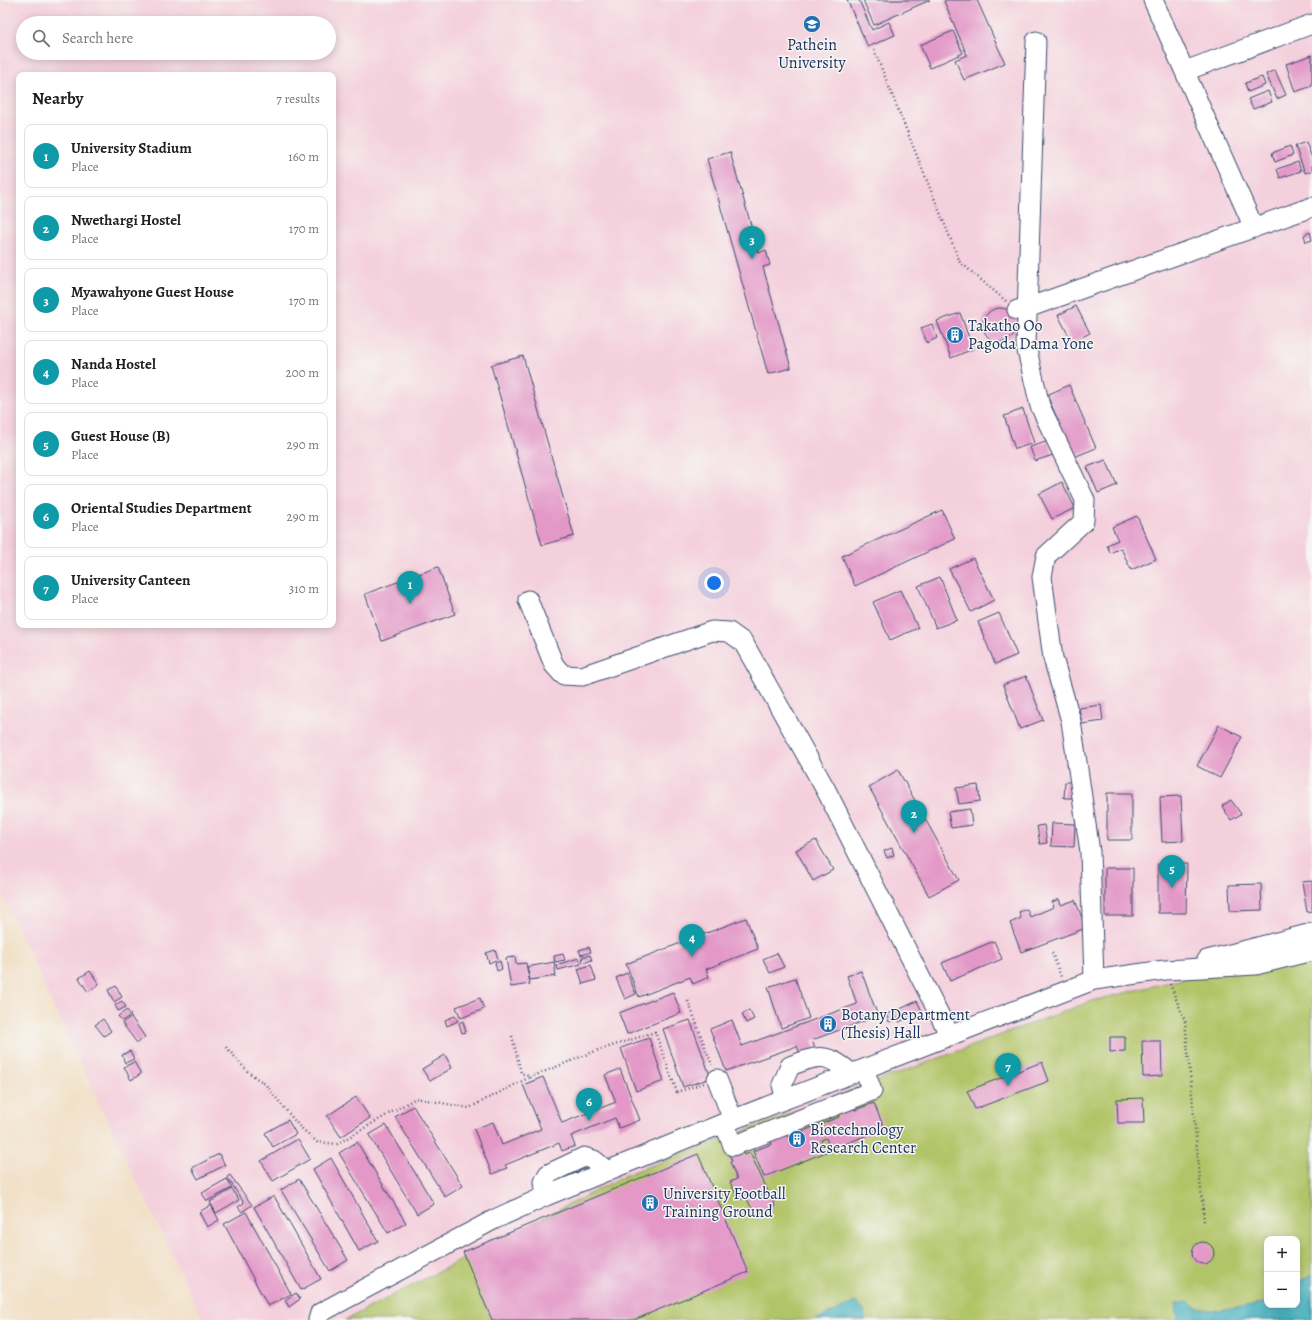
<!DOCTYPE html>
<meta charset="utf-8">
<style>
:root{--surface:#fff;--page:#f6f6f6;--text:#202124;--muted:#757577;--line:#e0e0e0;--accent:#0b8043}
body{margin:0;font-family:Alegreya,serif;background:var(--page);color:var(--text)}
.controls{position:absolute;right:12px;bottom:12px;display:grid;overflow:hidden;border-radius:8px;box-shadow:0 2px 10px #0003}
.controls button{width:36px;height:36px;display:grid;place-items:center;padding:0;border:0;border-bottom:1px solid var(--line);background:var(--surface);color:var(--text);font:20px sans-serif}
.you{position:absolute;left:714px;top:583px;width:14px;height:14px;margin:-10px;border:3px solid #fff;border-radius:50%;background:#1a73e8;box-shadow:0 0 0 6px #1a73e833}
.badge{display:grid;place-items:center;width:26px;height:26px;border-radius:50%;background:var(--accent);color:#fff;font-size:13px;font-weight:700}
.pin{position:absolute;translate:-50% -33px;filter:drop-shadow(0 1px 2px #0008)}
.pin::after{content:'';position:absolute;top:21px;width:14px;height:12px;background:inherit;clip-path:polygon(0 0,100% 0,50% 100%)}
.list{margin:0;padding:0;list-style:none}
h2{display:flex;justify-content:space-between;align-items:center;height:52px;margin:0;padding:0 16px;font-size:17px}
h2 small{font-size:13px;font-weight:400;color:var(--muted)}
.list li{display:grid;grid-template-columns:26px 1fr auto;gap:12px;align-items:center;box-sizing:border-box;height:64px;margin:0 8px 8px;padding:0 8px;border:1px solid var(--line);border-radius:8px}
.list b{display:block;font-size:15px;white-space:nowrap}
.list p{margin:0;font-size:13px;white-space:nowrap;color:var(--muted)}
.list em{font-size:13px;font-style:normal;color:var(--muted)}
.icon{flex:none;width:22px;height:22px;fill:none;stroke:currentColor;stroke-width:2;stroke-linecap:round;stroke-linejoin:round}
.map{position:relative;flex:none;width:1312px;height:1320px;overflow:hidden}
.search{position:absolute;background:var(--surface);box-shadow:0 2px 10px #0003;left:16px;top:16px;width:320px;height:44px;display:flex;align-items:center;gap:10px;box-sizing:border-box;padding:0 14px;border-radius:22px;color:var(--muted);font-size:15px}
.panel{position:absolute;background:var(--surface);box-shadow:0 2px 10px #0003;left:16px;top:72px;width:320px;height:556px;border-radius:8px}
.map>svg:first-child{display:block}
.built{fill:#f4cfdc;fill-rule:evenodd}
.green{fill:#b2c467;stroke:#667a62;fill-rule:evenodd}
.water{fill:#3faebc;stroke:#2d6e8d}
.building{fill:#e398c7}
.lines{fill:none;stroke-linecap:round;stroke-linejoin:round}
.minor-casing{stroke:#3b4a6e;stroke-width:21}
.path{stroke:#3b4a6e;stroke-width:2.5;stroke-dasharray:1 3;stroke-linecap:butt}
.minor{stroke:#fff;stroke-width:19}
.labels{text-anchor:middle;dominant-baseline:central;stroke-width:3;stroke-linejoin:round;paint-order:stroke}
.poi-label{font-size:16px;fill:#1b2f5e;stroke:#f6f6f2;text-anchor:start}
</style>
<div class="map">
<svg width="1312" height="1320" viewBox="0 0 1312 1320">
<rect width="100%" height="100%" fill="#f6f6f2"/>
<filter id="ink" filterUnits="userSpaceOnUse"><feTurbulence type="fractalNoise" baseFrequency=".025" numOctaves="2"/><feDisplacementMap in="SourceGraphic" scale="8" xChannelSelector="R" yChannelSelector="G"/><feConvolveMatrix kernelMatrix="1 2 1 2 8 2 1 2 1" color-interpolation-filters="sRGB"/></filter>
<filter id="wash" filterUnits="userSpaceOnUse"><feTurbulence type="fractalNoise" baseFrequency=".012" numOctaves="4" result="noise"/><feDisplacementMap in="SourceGraphic" scale="16" xChannelSelector="R" yChannelSelector="G"/><feGaussianBlur stdDeviation="0.9" result="paint"/><feColorMatrix in="noise" values="0 0 0 0 0 0 0 0 0 0 0 0 0 0 0 0 0 1.4 0 .05"/><feComposite in="paint" operator="in"/></filter>
<g filter="url(#wash)">
<rect width="100%" height="100%" fill="#f2e0c7"/>
<!-- built -->
<path class="built" d="M0 0H1312V1065L661 1320H203L55 1010 0 890ZM23 23H329V53H23ZM19 75H333V625H19Z"/>
<!-- green -->
<path class="green" d="M1312 947V1320H345L628 1174 1092 1001ZM1267 1239H1297V1305H1267Z"/>
<!-- water -->
<path class="water" d="M1312 1274V1320H1178L1176 1304 1188 1302 1197 1308 1220 1311 1267 1302V1305H1297V1283Z
M855 1302 864 1309 865 1320H815Z"/>
<g id="blocks">
<!-- building -->
<path class="building" d="M847 0H859L872 30 889 22 895 35 868 47Z
M863 0H930L874 25Z
M946 0H977L1005 63 964 80 955 60 967 55 944 1Z
M953 31 963 53 930 68 920 45Z
M1312 55V86L1295 92 1286 64Z
M1275 70 1286 95 1277 99 1266 74Z
M1262 77 1265 85 1248 92 1245 83Z
M1268 91 1272 102 1253 109 1248 99Z
M1306 142 1312 158V171L1305 173 1295 146Z
M1290 146 1293 155 1275 162 1272 153Z
M730 152 759 253 766 250 770 265 763 267 791 368 768 374 707 159Z
M1298 162 1301 171 1280 178 1277 169Z
M1310 232 1312 240 1306 242 1304 235Z
M1076 306 1090 333 1072 342 1058 315Z
M983 325a17 17 0 1 1 34 0a17 17 0 1 1-34 0Z
M960 313 973 349 951 358 937 321Z
M932 324 937 338 927 343 921 328Z
M523 356 574 536 542 545 491 365Z
M1069 385 1096 448 1074 457 1047 395Z
M1023 409 1034 443 1015 449 1004 416Z
M1049 441 1053 455 1035 461 1030 447Z
M1106 460 1117 485 1098 493 1087 467Z
M1062 482 1075 508 1052 519 1039 494Z
M942 510 955 539 855 586 842 556Z
M1137 516 1156 559 1131 570 1121 548 1110 553 1107 545 1118 540 1112 527Z
M973 558 994 600 971 612 949 569Z
M438 567 455 614 382 641 365 594Z
M940 577 957 620 936 628 918 586Z
M900 590 918 628 890 640 873 602Z
M999 613 1017 655 995 664 978 622Z
M1026 676 1043 720 1020 729 1003 685Z
M1101 705 1103 721 1082 724 1079 708Z
M1219 725 1242 737 1220 778 1197 766Z
M898 770 959 880 929 896 869 787Z
M1065 782H1079L1078 798H1064Z
M978 785 980 801 959 804 956 788Z
M1107 793H1132V840H1107Z
M1181 796 1183 841 1162 842 1160 797Z
M1231 800 1241 814 1231 820 1222 806Z
M970 809 972 825 951 828 948 812Z
M1052 823 1075 824 1074 847 1051 846Z
M1044 825 1047 843 1040 844 1037 826Z
M816 840 833 870 813 881 796 850Z
M892 848 894 855 887 858 884 851Z
M1158 864H1187L1186 913H1158Z
M1105 868H1133V916H1105Z
M1312 881V911L1307 912 1302 882Z
M1261 884 1262 910 1230 911 1229 885Z
M1059 899 1061 905 1075 900 1086 928 1021 952 1010 923 1021 918 1019 912 1027 909 1030 917 1054 907 1052 902Z
M746 918 758 949 706 969 709 977 693 984 690 977 639 997 626 964Z
M994 941 1002 959 950 981 942 963Z
M589 947 591 952 581 955 579 950Z
M495 950 498 959 489 963 486 953Z
M777 953 784 967 770 973 763 959Z
M563 954 565 960 555 962 554 956Z
M590 955 592 960 583 963 582 957Z
M515 957 516 964 526 963 530 984 511 987 506 958Z
M579 958 581 964 558 970 556 965Z
M500 961 502 969 497 971 495 963Z
M554 962 556 976 530 980 527 967Z
M591 965 596 980 583 984 578 969Z
M90 971 99 984 88 992 79 978Z
M861 971 878 1016 812 1040 816 1052 801 1057 797 1046 726 1071 710 1029 732 1020 742 1046 857 1004 847 976Z
M627 973 636 994 625 999 616 978Z
M795 978 809 1018 781 1028 768 987Z
M116 986 122 997 114 1002 108 990Z
M673 992 681 1013 627 1034 619 1013Z
M480 998 484 1009 461 1018 456 1007Z
M122 1001 126 1007 118 1011 115 1005Z
M917 1001 922 1011 899 1022 894 1012Z
M127 1010 131 1015 122 1021 118 1016Z
M749 1010 754 1019 746 1023 742 1014Z
M893 1012 895 1020 889 1022 886 1014Z
M455 1016 458 1021 447 1026 445 1020Z
M131 1017 145 1037 137 1043 122 1023Z
M103 1019 111 1031 104 1036 95 1025Z
M690 1020 711 1078 683 1087 663 1029Z
M463 1021 466 1032 462 1033 459 1023Z
M1110 1037H1125V1051L1110 1052Z
M649 1038 664 1081 636 1091 621 1048Z
M1142 1041H1161L1162 1076 1143 1077Z
M130 1051 134 1059 125 1063 122 1055Z
M445 1055 452 1068 430 1081 422 1069Z
M134 1062 141 1074 131 1080 124 1067Z
M1042 1062 1049 1081 975 1109 967 1091Z
M620 1069 640 1120 619 1128 615 1118 571 1136 575 1146 562 1151 559 1143 505 1165 507 1168 492 1174 474 1129 493 1122 502 1145 541 1129 523 1085 543 1077 562 1123 616 1102 605 1075Z
M356 1097 370 1118 341 1137 327 1116Z
M1143 1098 1144 1123H1118L1117 1099Z
M851 1101 855 1110 874 1103 884 1128 831 1150 826 1138 821 1140 826 1152 764 1177 753 1151 772 1144 768 1135 784 1129 788 1137 839 1117 835 1108Z
M413 1106 463 1186 445 1197 395 1117Z
M288 1120 296 1134 273 1147 265 1133Z
M386 1125 434 1204 417 1214 369 1135Z
M298 1139 310 1159 273 1181 261 1161Z
M357 1142 406 1223 388 1233 339 1153Z
M741 1147 744 1155 750 1153 775 1206 755 1215 746 1197 739 1200 730 1182 737 1179 730 1162 732 1161 728 1153Z
M219 1154 225 1165 198 1179 192 1168Z
M698 1154 748 1272 634 1320H492L463 1252Z
M331 1158 378 1241 359 1251 313 1169Z
M230 1175 252 1205 242 1212 238 1207 244 1203 227 1177Z
M227 1179 232 1188 207 1201 202 1193Z
M299 1179 348 1260 330 1271 281 1190Z
M232 1189 239 1200 216 1213 210 1202Z
M274 1196 321 1279 301 1290 254 1207Z
M211 1205 219 1220 207 1227 199 1212Z
M246 1212 291 1294 268 1306 224 1224Z
M1192 1253a11 11 0 1 1 22 0a11 11 0 1 1-22 0Z
M296 1293 300 1299 289 1307 285 1300Z"/>
</g>
</g>
<g filter="url(#ink)">
<use href="#blocks" fill-opacity="0" stroke="#3b4a6e" stroke-width="1"/>
<g class="lines">
<defs>
<path id="minor" d="M1153 0 1254 228
M1036 41 1026 346 1040 406 1085 500 1084 521 1046 556 1042 577 1053 658 1071 721 1090 852 1094 980
M1185 71 1312 24
M1017 310 1027 308 1312 207
M528 600 554 665 563 675 582 676 712 631 729 632 743 642 826 790 950 1036
M1207 960 1312 933
M717 1079 733 1120
M786 1099 782 1085 790 1066C819 1055 826 1052 852 1074
M724 1123 733 1146 872 1091 864 1069
M546 1196 544 1182 548 1174 584 1157 594 1160 607 1171
M318 1320 320 1313 495 1219 546 1196 724 1123 1094 980 1165 970 1256 965 1312 951"/>
</defs>
<!-- minor casing -->
<use href="#minor" class="minor-casing"/>
<!-- path -->
<path class="path" d="M874 50 960 262 1006 301
M1052 953 1061 977
M1170 984 1185 1021 1204 1222
M688 1001 712 1065
M512 1036 521 1073 531 1077 593 1052 655 1032 677 1092 704 1083
M226 1047 248 1072 265 1084 298 1125 317 1142 337 1144 416 1098 469 1108 530 1077"/>
<!-- minor -->
<use href="#minor" class="minor"/>
</g>
</g>
<!-- icons -->
<defs>
<symbol id="university-disc" viewBox="-11 -11 22 22"><circle r="9.5" fill="#1f6fb2" stroke="#f6f6f2"/><path d="M0-5L7-2L0 1L-7-2ZM-4 1L0 2.5L4 1V4Q0 6-4 4Z" fill="#fff"/></symbol>
<symbol id="building-disc" viewBox="-11 -11 22 22"><circle r="9.5" fill="#1f6fb2" stroke="#f6f6f2"/><path d="M-4-6H4V6H1V3H-1V6H-4ZM-2.5-4.3h1.7v1.8h-1.7ZM.8-4.3h1.7v1.8H.8ZM-2.5-1h1.7V.8h-1.7ZM.8-1h1.7V.8H.8Z" fill="#fff"/></symbol>
</defs>
<g fill-rule="evenodd">
<use href="#university-disc" x="802" y="14" width="20" height="20"/>
<use href="#building-disc" x="945" y="325" width="20" height="20"/>
<use href="#building-disc" x="818" y="1014" width="20" height="20"/>
<use href="#building-disc" x="787" y="1129" width="20" height="20"/>
<use href="#building-disc" x="640" y="1193" width="20" height="20"/>
</g>
<g class="labels">
<!-- poi labels -->
<g class="poi-label">
<text x="812" y="45" text-anchor="middle">Pathein<tspan x="812" dy="18">University</tspan></text>
<text x="968" y="326">Takatho Oo<tspan x="968" dy="18">Pagoda Dama Yone</tspan></text>
<text x="841" y="1015">Botany Department<tspan x="841" dy="18">(Thesis) Hall</tspan></text>
<text x="810" y="1130">Biotechnology<tspan x="810" dy="18">Research Center</tspan></text>
<text x="663" y="1194">University Football<tspan x="663" dy="18">Training Ground</tspan></text>
</g>
</g>
</svg>
<div class="controls">
<button>+</button>
<button>−</button>
</div>
<div class="you"></div>
<div class="pin badge" style="left:410px;top:604px;background:#0f9aa8">1</div>
<div class="pin badge" style="left:914px;top:833px;background:#0f9aa8">2</div>
<div class="pin badge" style="left:752px;top:259px;background:#0f9aa8">3</div>
<div class="pin badge" style="left:692px;top:957px;background:#0f9aa8">4</div>
<div class="pin badge" style="left:1172px;top:888px;background:#0f9aa8">5</div>
<div class="pin badge" style="left:589px;top:1121px;background:#0f9aa8">6</div>
<div class="pin badge" style="left:1008px;top:1086px;background:#0f9aa8">7</div>
<div class="search"><svg class="icon" aria-label="search" viewBox="0 0 24 24"><circle cx="10" cy="10" r="6"/><path d="M15 15l6 6"/></svg>Search here</div>
<section class="panel">
<h2>Nearby<small>7 results</small></h2>
<ul class="list">
<li><span class="badge" style="background:#0f9aa8">1</span><div><b>University Stadium</b><p>Place</p></div><em>160 m</em></li>
<li><span class="badge" style="background:#0f9aa8">2</span><div><b>Nwethargi Hostel</b><p>Place</p></div><em>170 m</em></li>
<li><span class="badge" style="background:#0f9aa8">3</span><div><b>Myawahyone Guest House</b><p>Place</p></div><em>170 m</em></li>
<li><span class="badge" style="background:#0f9aa8">4</span><div><b>Nanda Hostel</b><p>Place</p></div><em>200 m</em></li>
<li><span class="badge" style="background:#0f9aa8">5</span><div><b>Guest House (B)</b><p>Place</p></div><em>290 m</em></li>
<li><span class="badge" style="background:#0f9aa8">6</span><div><b>Oriental Studies Department</b><p>Place</p></div><em>290 m</em></li>
<li><span class="badge" style="background:#0f9aa8">7</span><div><b>University Canteen</b><p>Place</p></div><em>310 m</em></li>
</ul>
</section>
</div>
